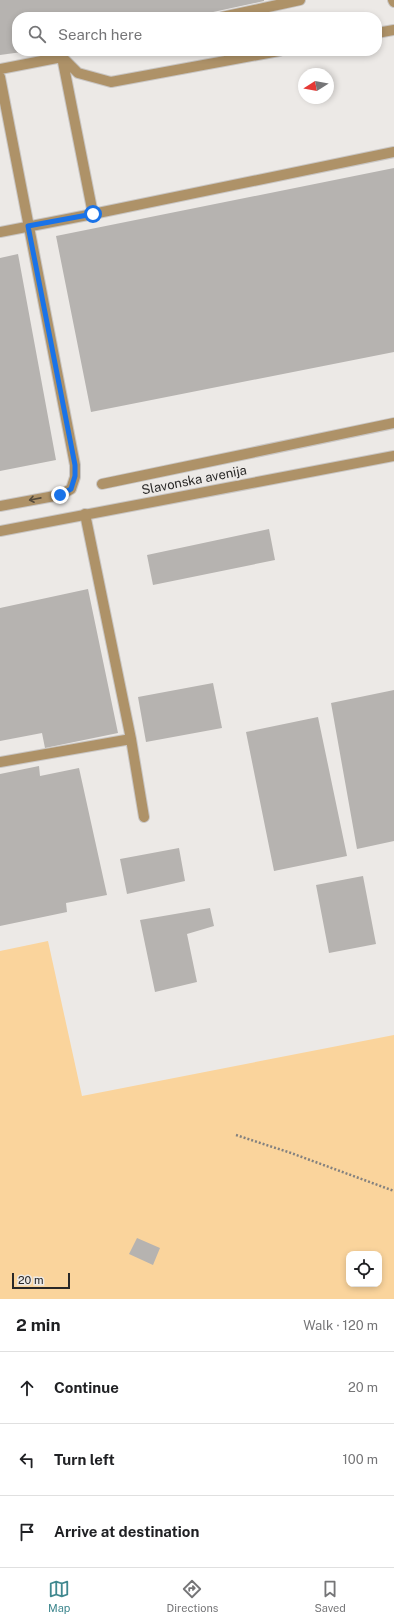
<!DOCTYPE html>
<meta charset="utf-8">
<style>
:root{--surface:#fff;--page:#f2f2f2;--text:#202124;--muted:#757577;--line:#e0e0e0;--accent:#40888f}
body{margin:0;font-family:"Public Sans",sans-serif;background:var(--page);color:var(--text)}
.controls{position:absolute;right:12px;bottom:12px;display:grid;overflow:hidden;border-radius:8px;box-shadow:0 2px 6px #0003}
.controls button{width:36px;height:36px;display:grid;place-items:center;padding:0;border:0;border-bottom:1px solid var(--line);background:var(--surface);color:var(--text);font:20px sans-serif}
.compass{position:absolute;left:298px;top:68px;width:36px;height:36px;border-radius:50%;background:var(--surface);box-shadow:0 2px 6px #0003;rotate:259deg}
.scale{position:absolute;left:12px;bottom:10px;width:58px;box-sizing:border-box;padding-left:4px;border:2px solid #292827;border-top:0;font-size:11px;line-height:14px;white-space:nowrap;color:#292827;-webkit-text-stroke:3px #ece9e6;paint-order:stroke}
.stop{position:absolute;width:12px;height:12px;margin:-9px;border:3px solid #1a73e8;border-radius:50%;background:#fff}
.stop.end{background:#1a73e8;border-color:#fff;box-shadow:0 1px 4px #0008}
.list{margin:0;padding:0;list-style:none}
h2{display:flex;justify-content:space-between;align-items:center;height:52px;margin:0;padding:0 16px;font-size:17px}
h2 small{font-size:13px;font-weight:400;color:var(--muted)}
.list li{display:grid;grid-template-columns:26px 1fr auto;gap:12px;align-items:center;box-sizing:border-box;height:72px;padding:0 16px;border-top:1px solid var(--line)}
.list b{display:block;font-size:15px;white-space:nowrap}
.list em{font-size:13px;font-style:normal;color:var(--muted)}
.icon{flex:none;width:22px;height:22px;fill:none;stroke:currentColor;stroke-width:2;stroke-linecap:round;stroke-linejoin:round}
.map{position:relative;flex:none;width:394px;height:1299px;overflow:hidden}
.search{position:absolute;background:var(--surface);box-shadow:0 2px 6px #0003;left:12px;right:12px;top:12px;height:44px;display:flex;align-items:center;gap:10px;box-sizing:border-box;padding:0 14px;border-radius:16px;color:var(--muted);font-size:15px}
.sheet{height:268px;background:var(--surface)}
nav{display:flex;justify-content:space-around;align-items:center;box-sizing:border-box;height:56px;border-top:1px solid var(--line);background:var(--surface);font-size:11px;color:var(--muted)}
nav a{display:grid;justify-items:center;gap:2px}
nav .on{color:var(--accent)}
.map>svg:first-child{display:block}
.green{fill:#fad49c;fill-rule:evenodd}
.building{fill:#b6b3b0}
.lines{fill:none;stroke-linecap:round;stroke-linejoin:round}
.lane-casing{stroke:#c9c6c4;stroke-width:12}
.street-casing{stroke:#c9c6c4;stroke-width:12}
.path{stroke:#83817f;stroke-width:2.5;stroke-dasharray:2 2;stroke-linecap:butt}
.lane{stroke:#ae9268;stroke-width:10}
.street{stroke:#ae9268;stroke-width:10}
.oneway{stroke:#584d3e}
.route{stroke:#1a73e8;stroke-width:5}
.labels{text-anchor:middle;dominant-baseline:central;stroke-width:4;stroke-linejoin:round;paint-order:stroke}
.street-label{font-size:13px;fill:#292827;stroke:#ece9e6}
</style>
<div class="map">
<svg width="394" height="1299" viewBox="0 0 394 1299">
<rect width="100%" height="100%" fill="#ece9e6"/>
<!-- green -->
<path class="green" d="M48 941 82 1096 394 1035V1299H0V951ZM349 1254H379V1284H349Z"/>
<!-- building -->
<path class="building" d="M0 0H264V1L190 17H17V51L22 52 0 55Z
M394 168V352L91 412 56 236Z
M18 254 56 460 0 471V258Z
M269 529 275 560 153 585 147 555Z
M88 589 118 733 45 748 42 733 0 741V608Z
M213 683 222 728 146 742 138 697Z
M394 690V841L357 849 331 703Z
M318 717 347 856 274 871 246 732Z
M39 766 40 776 79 768 107 895 66 903 67 912 0 926V774Z
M179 848 185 881 127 894 120 859Z
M363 876 376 944 329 953 316 885Z
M210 908 214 926 187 934 197 982 155 992 140 920Z
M137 1238 160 1248 153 1265 129 1254Z"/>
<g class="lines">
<defs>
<path id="lane" d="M222 17 300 0
M377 33 394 30
M62 57 93 214
M0 69 62 57 78 73 111 82 279 51
M0 77 75 465V477L71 489 60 495 0 506
M0 232 93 214 394 152
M102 484 394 423
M85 514 131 739 144 817
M0 762 131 739"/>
<path id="street" d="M393 0 394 2
M0 531 394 456"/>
</defs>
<!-- lane casing -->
<use href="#lane" class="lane-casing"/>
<!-- street casing -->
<use href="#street" class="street-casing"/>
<!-- path -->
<path class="path" d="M236 1135 291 1153 394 1191"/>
<!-- lane -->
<use href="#lane" class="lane"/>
<!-- street -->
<use href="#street" class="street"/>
</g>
<!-- one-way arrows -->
<defs><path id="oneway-shaft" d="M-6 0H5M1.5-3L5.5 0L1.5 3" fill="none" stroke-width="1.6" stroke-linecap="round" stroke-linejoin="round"/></defs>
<use class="oneway" href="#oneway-shaft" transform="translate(35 499) rotate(169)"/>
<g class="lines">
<!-- route -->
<path class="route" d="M60 495 71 489 75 476V465L28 226 93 214"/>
</g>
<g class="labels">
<!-- street labels -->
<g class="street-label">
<text transform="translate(194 480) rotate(-11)">Slavonska avenija</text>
</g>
</g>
</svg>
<div class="controls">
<button><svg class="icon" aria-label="locate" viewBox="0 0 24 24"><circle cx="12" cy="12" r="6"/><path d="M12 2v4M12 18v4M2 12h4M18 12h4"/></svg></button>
</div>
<svg class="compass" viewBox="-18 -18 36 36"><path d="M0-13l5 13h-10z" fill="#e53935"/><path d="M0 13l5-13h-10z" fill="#757577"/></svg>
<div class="scale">20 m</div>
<div class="stop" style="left:93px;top:214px"></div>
<div class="stop end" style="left:60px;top:495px"></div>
<div class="search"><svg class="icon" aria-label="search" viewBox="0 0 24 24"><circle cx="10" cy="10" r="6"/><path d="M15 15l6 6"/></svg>Search here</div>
</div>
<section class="sheet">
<h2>2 min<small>Walk · 120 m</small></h2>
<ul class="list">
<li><svg class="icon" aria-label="ahead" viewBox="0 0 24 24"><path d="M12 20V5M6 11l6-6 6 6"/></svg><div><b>Continue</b></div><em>20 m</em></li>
<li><svg class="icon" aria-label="left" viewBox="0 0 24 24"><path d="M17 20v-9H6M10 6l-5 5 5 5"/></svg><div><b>Turn left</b></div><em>100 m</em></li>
<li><svg class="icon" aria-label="arrive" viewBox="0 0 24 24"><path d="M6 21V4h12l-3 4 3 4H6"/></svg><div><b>Arrive at destination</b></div></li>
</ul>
</section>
<nav>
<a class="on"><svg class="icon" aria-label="map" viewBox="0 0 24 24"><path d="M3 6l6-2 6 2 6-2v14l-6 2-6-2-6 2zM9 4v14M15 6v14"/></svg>Map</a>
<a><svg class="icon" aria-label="directions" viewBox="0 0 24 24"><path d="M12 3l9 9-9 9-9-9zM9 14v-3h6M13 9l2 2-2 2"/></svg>Directions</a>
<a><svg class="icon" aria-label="saved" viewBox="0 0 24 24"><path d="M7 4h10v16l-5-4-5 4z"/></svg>Saved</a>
</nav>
